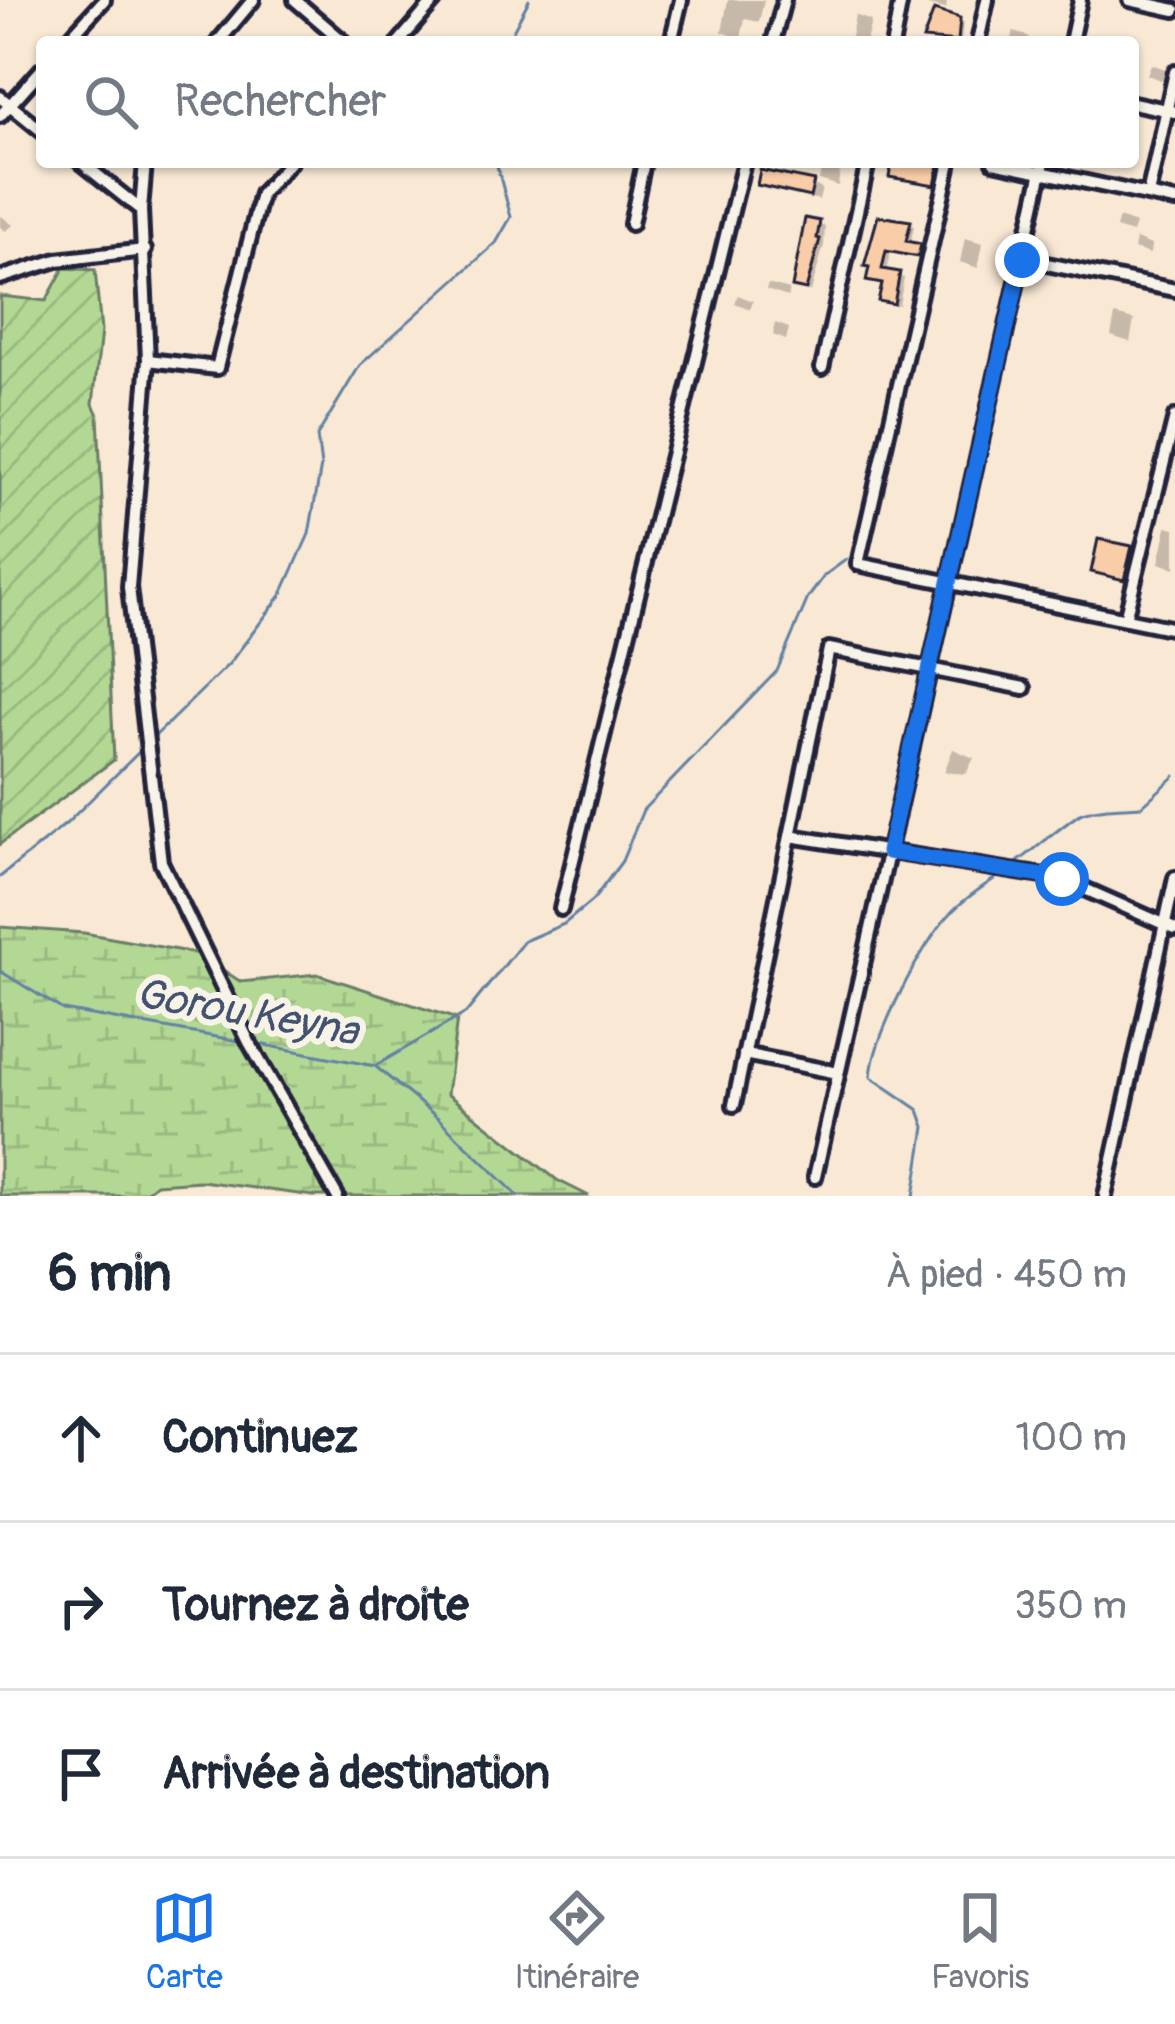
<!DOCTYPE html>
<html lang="fr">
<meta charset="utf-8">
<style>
:root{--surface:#fff;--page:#f6f6f7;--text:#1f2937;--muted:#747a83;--line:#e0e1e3;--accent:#1a73e8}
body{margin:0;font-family:Pangolin,sans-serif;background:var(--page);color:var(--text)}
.stop{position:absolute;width:36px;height:36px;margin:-27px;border:9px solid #1a73e8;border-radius:50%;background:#fff}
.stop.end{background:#1a73e8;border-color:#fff;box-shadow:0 3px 12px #0008}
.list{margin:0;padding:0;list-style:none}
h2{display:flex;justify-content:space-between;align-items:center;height:156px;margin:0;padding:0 48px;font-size:51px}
h2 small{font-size:39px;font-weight:400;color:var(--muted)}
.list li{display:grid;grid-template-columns:78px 1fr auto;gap:36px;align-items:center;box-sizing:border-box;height:168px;padding:0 48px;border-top:3px solid var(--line)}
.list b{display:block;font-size:45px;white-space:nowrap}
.list em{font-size:39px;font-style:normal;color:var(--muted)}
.icon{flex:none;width:66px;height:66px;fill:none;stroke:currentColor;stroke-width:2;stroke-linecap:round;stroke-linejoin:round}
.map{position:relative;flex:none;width:1175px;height:1196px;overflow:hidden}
.search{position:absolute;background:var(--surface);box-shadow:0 3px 9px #0004;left:36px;right:36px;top:36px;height:132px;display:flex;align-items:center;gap:30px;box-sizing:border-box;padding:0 42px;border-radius:12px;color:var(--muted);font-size:45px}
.sheet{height:660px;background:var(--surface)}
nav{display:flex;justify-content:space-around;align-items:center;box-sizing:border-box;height:168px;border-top:3px solid var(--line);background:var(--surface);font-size:33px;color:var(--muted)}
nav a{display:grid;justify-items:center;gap:6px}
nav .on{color:var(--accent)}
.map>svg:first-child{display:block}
.wetland{fill:url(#wetland-marsh);stroke:#6a7d68;stroke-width:3}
.garden{fill:url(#garden-furrows);stroke:#6a7d68;stroke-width:3}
.shadow{fill:#0003}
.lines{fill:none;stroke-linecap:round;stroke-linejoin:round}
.stream{stroke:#6282a4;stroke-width:3}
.building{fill:#f9cda7;stroke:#22223b;stroke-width:3}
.street-casing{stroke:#22223b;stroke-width:20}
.street{stroke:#f7f3e8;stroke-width:10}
.route{stroke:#1a73e8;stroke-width:15}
.labels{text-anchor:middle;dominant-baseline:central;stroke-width:12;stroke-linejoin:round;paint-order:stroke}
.water-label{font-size:42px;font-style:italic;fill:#425270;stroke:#f7f3e8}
</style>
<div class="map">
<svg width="1175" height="1196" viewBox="0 0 1175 1196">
<defs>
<pattern id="wetland-marsh" width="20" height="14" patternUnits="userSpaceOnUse" patternTransform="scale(3)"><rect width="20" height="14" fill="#b3d894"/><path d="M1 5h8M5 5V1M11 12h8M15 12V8" fill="none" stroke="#9ab980"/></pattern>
<pattern id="garden-furrows" width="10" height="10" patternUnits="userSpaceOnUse" patternTransform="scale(3)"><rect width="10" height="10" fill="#b3d894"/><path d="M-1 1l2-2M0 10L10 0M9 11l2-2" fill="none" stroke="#9ab980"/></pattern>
</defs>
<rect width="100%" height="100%" fill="#f8e8d4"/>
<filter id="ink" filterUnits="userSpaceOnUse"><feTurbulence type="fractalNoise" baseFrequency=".00833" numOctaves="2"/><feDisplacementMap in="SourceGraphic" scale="24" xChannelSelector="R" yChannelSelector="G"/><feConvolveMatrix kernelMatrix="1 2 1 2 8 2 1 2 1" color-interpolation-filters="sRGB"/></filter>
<g filter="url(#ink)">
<!-- wetland -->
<path class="wetland" d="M0 927 84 933 199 954 241 982 317 974 457 1019 447 1094 557 1180 589 1196H313L201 1181 156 1184 141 1196H0Z"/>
<!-- garden -->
<path class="garden" d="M64 268 95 270 101 331 93 404 98 415 114 760 0 844V296L46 301Z"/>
<!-- shadow -->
<path class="shadow" d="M728 0H764L759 22 745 19 741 38 722 32Z
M914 0H947L946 9 919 3Z
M855 15 871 21 866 42H850Z
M959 21 963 23 961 42 927 38Z
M1013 31 1029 37 1028 42H1012Z
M1151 64 1171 71 1164 81 1147 75Z
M823 162H841L838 186 819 180Z
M895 162 938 167 944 171 940 186 898 178 892 175Z
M760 184H812L822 189 819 200Z
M0 215 13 225 6 231 0 227Z
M1119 218 1135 224 1132 233 1116 228Z
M819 224 825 227 824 245 811 291 801 289Z
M910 224 914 226 910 245 925 250 923 258 891 251 886 273 904 278 899 305 887 302 885 284 868 265Z
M965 238 983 243 978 268 960 262Z
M1136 239 1151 245 1150 254 1134 249Z
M768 284 789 290 788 297 766 290Z
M738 295 753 301 750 309 735 303Z
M1115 315 1134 320 1130 342 1111 336Z
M775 323 789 328 786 340 773 335Z
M1167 526 1175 528V568L1159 563Z
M1130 549 1140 554 1133 583 1094 571Z
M953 749 974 758 966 774 944 772Z"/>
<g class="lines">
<!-- stream -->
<path class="stream" d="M507 42 529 0
M153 738 229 664 282 594 309 534 321 466 317 436 360 365 496 243 511 217 496 162
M1011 867C1026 857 1072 817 1082 813 1101 807 1122 807 1142 806L1175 776
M0 877 67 823 142 749
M0 971 63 1010 245 1042
M254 1043 375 1066 438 1118 518 1196
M375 1066 466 1013 524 941 564 924 594 899 622 861 643 810 777 671 808 598 825 575 847 559
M914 1196 925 1127 919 1110 871 1077C873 1038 922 943 950 914 964 898 986 885 1003 873"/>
</g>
<!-- building -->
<path class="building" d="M934 10 960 18 958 42 923 39Z
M892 162 939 165 935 185 889 177Z
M760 170 814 181 810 197 757 185Z
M878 216 911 221 906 241 921 244 918 257 886 251 882 269 900 272 894 304 878 301 882 284 866 281 869 267 864 266Z
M805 218 820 221 817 238 820 239 806 290 792 287Z
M1098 539 1132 546 1124 580 1091 572Z"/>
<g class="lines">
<defs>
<path id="street" d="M295 0 344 42
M1130 0 1175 10
M66 42 104 0
M218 42 253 0
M399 42 435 0
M671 42 681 0
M773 42 784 0
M893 42 901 0
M978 42 987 0
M1071 42 1080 0
M0 97 42 131
M1133 103 1175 112
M0 116 42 69
M81 162 141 210
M145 162 141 210 148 360 129 587 161 862 249 1042 337 1196
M950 162 858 564 1175 629
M994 162 1175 201
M1148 195 1175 72
M631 224 644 162
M1022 259 1175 290
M0 278 57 260 145 250
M148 360 217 368 261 194 290 162
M822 368 868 162
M1125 619 1175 417
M790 836 1062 879 1175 929
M561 909 744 162
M744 1054 838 1073
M734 1105 829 649 1024 688
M815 1177 1044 162
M1105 1196 1175 878"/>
</defs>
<!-- street casing -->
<use href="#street" class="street-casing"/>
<!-- street -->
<use href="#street" class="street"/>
</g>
</g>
<g class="lines" filter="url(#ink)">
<!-- route -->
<path class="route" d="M1022 260 888 852 1062 879"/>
</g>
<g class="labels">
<!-- water labels -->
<g class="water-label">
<text transform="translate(247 1013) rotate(10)">Gorou Keyna</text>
</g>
</g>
</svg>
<div class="stop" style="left:1062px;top:879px"></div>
<div class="stop end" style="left:1022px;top:260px"></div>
<div class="search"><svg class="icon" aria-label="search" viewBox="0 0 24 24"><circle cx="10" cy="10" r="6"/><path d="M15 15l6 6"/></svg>Rechercher</div>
</div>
<section class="sheet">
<h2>6 min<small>À pied · 450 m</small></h2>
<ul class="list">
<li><svg class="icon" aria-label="ahead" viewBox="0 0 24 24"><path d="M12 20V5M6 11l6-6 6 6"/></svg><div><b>Continuez</b></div><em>100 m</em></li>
<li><svg class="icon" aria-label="right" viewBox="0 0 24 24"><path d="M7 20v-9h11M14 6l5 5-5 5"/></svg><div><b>Tournez à droite</b></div><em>350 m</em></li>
<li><svg class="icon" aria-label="arrive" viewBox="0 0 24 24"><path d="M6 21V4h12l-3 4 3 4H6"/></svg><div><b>Arrivée à destination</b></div></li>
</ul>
</section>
<nav>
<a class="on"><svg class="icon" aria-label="map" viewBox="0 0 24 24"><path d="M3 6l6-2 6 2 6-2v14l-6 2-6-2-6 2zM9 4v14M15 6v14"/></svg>Carte</a>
<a><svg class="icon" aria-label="directions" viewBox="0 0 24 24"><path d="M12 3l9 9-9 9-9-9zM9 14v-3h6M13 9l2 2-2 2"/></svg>Itinéraire</a>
<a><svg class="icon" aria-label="saved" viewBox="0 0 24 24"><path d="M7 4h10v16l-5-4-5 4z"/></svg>Favoris</a>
</nav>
